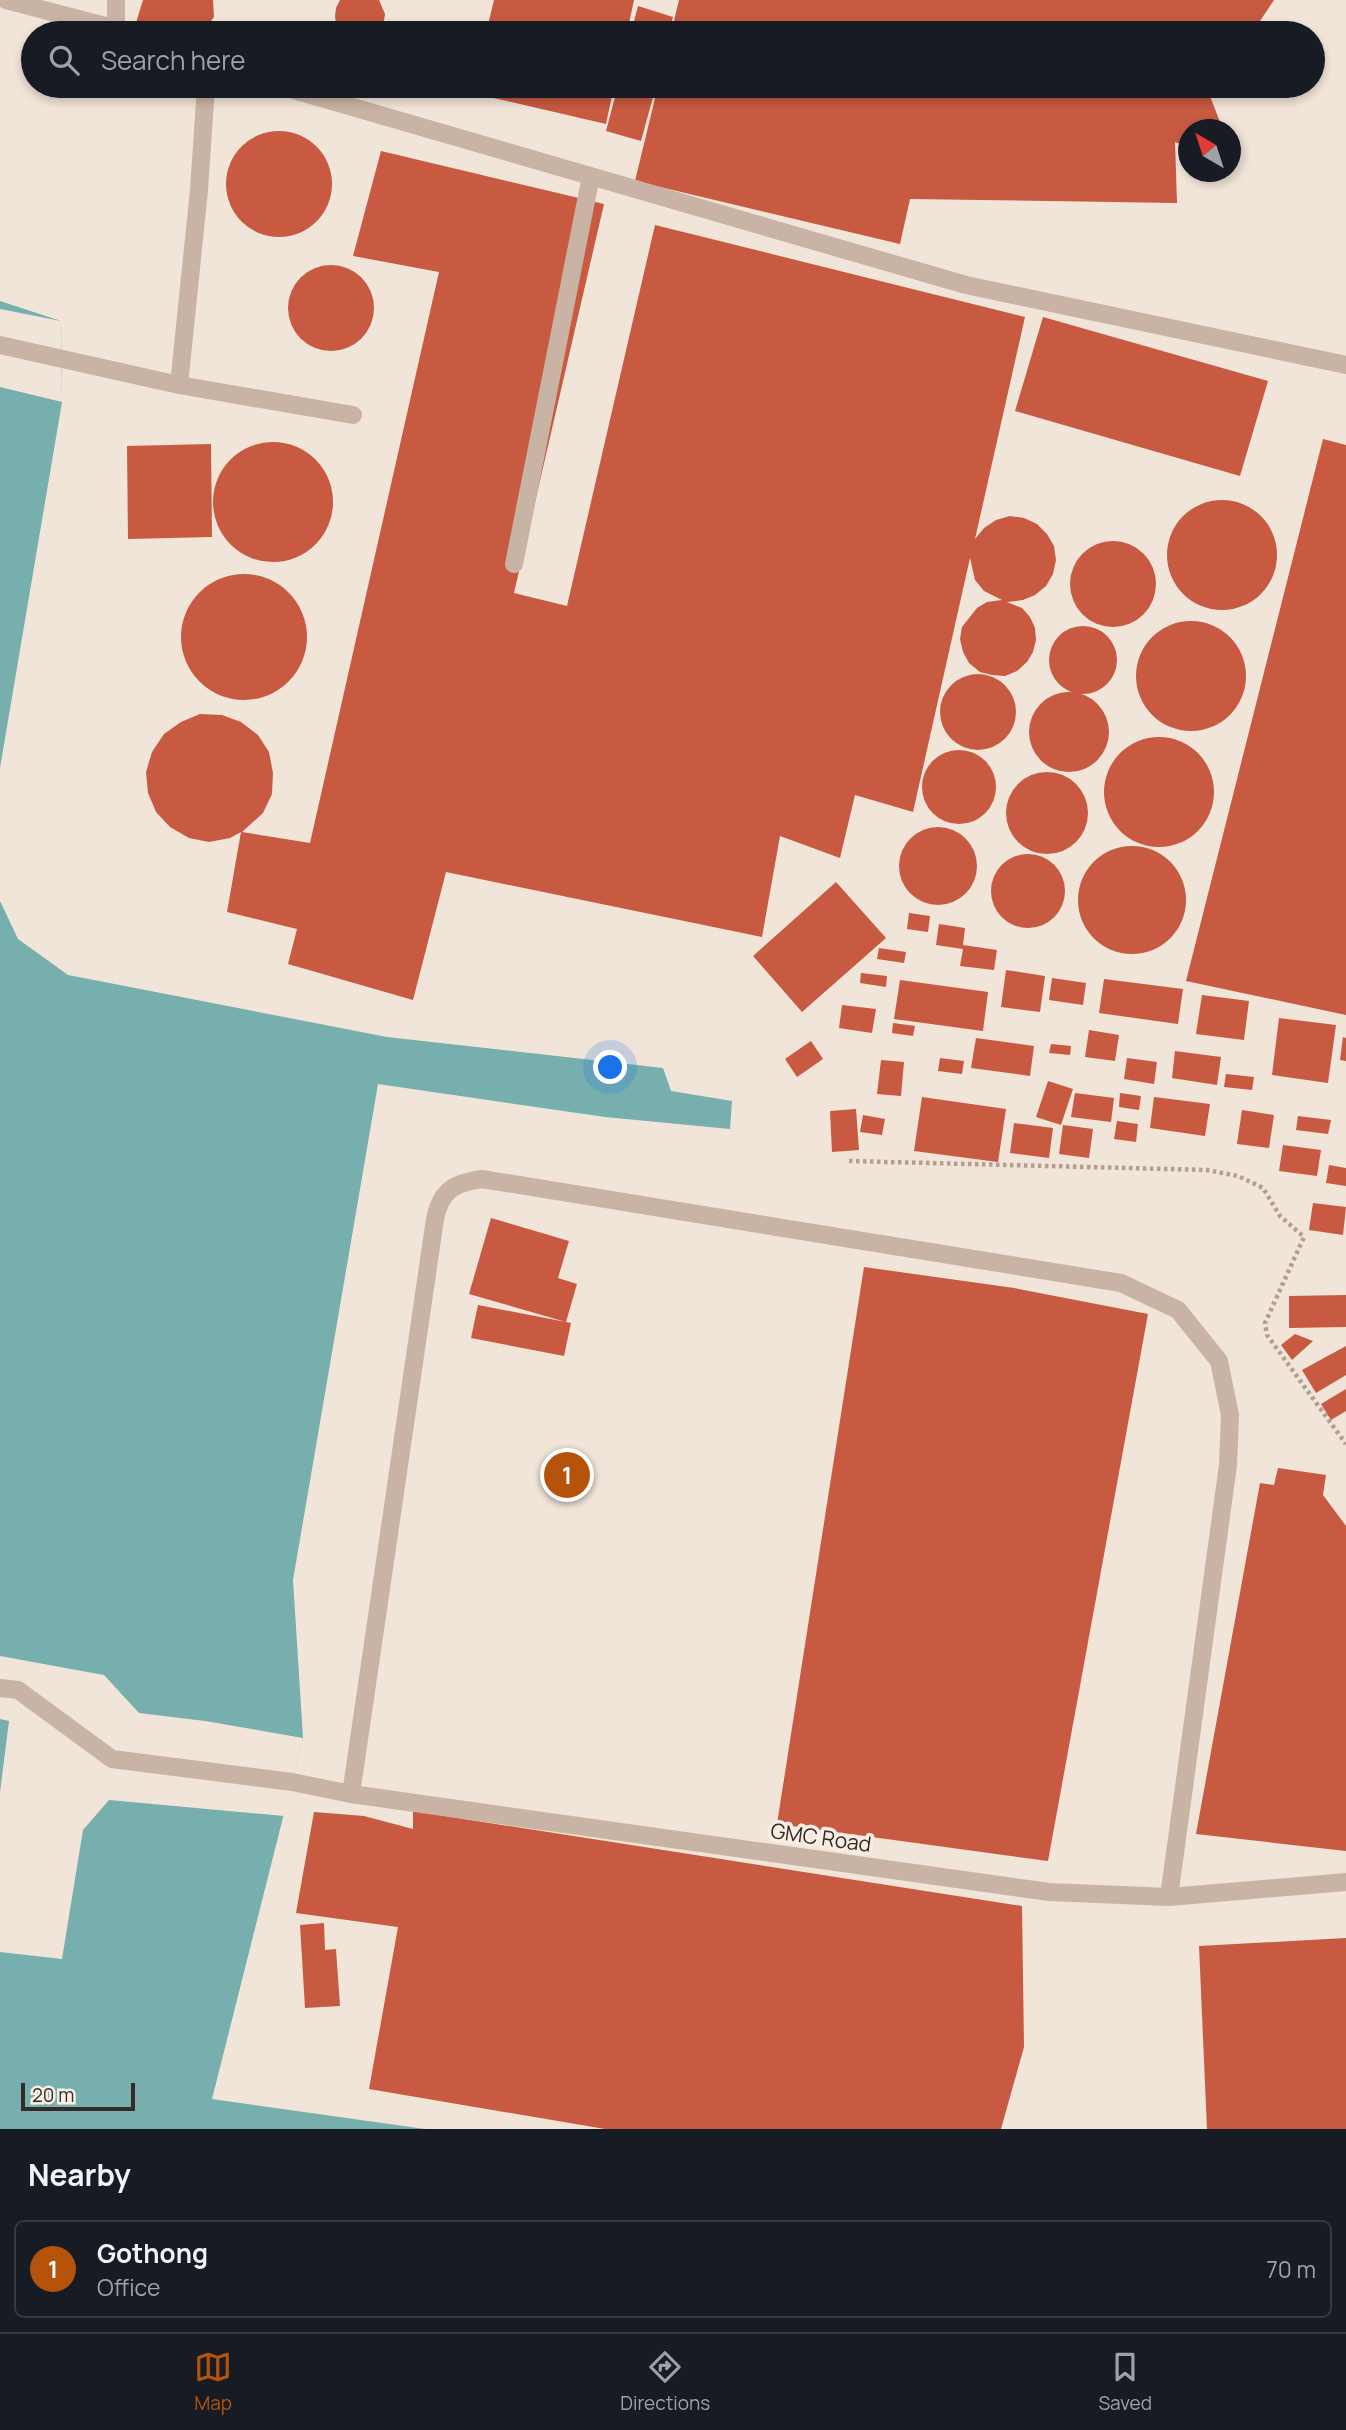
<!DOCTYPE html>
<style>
:root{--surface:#171b24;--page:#242831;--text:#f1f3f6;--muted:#9ea1a6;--line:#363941;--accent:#b45309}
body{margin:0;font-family:Manrope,sans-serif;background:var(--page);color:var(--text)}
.compass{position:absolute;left:1178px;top:119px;width:63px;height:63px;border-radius:50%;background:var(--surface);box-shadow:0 4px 10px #0003;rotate:321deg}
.scale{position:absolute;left:21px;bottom:18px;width:114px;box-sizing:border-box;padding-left:7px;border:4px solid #342a26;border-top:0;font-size:19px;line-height:24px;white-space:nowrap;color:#342a26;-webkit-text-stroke:5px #f9eee4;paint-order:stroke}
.you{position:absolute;left:611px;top:1068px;width:24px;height:24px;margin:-18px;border:5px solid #fff;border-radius:50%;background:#1a73e8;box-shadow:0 0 0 10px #1a73e833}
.badge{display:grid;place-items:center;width:46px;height:46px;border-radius:50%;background:var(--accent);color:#fff;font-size:23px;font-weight:700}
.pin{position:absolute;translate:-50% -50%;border:4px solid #fff;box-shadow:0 2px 7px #0006}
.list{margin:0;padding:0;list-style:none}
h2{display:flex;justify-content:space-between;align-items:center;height:91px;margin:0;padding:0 28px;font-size:30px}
h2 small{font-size:23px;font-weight:400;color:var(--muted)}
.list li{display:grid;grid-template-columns:46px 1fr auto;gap:21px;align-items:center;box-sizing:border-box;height:98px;margin:0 14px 14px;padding:0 14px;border:2px solid var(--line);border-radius:10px}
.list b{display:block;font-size:26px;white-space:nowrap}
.list p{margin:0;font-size:23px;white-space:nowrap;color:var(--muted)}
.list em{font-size:23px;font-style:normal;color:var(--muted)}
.icon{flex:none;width:38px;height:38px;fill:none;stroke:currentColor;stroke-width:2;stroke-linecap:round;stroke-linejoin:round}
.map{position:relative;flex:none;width:1346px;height:2129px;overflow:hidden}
.search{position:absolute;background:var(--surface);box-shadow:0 4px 10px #0003;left:21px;right:21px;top:21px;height:77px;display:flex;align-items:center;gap:18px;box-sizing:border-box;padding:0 24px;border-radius:38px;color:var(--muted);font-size:26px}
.sheet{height:203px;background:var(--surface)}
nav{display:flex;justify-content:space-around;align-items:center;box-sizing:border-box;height:98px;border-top:2px solid var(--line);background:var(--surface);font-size:19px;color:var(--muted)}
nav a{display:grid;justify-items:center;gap:4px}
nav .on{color:var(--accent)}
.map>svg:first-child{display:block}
.water{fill:#77aeae}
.pier{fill:#f1e4d8}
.building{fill:#c75a40}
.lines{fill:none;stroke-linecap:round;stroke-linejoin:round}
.path{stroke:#b59d8f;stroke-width:4.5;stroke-dasharray:3.5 3.5;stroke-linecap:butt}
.lane{stroke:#c9b3a4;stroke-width:18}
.labels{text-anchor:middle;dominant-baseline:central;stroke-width:7;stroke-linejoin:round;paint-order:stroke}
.street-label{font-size:21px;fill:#342a26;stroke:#f9eee4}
</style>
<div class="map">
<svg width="1346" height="2129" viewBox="0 0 1346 2129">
<rect width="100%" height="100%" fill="#f1e4d8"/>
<!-- water -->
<path class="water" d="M0 301 61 321 62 402 0 768Z
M0 901 18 939 68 975 387 1037 663 1068 671 1091 732 1101 730 1129 605 1117 378 1084 293 1580 303 1738 212 2099 425 2129H0Z"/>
<!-- pier -->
<path class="pier" d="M0 309 61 321 62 402 0 387Z
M0 1656 104 1675 139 1713 205 1721 303 1738 284 1816 109 1800 83 1830 62 1959 0 1952V1792L9 1721 0 1719Z"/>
<!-- building -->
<path class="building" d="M143 0H213L214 17 202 33H166L135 26Z
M340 0H379L385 14 384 21 376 33H343L336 24 335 16 336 8Z
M494 0H634L627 33H486Z
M679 0H1274L1252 33H671Z
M638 6 673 17 669 33H631Z
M474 86H614L606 124 472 93Z
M618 86H656L641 141 606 131Z
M658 86H1217L1210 96 1223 130H1188V147L1175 142 1177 203 910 199 900 244 635 181Z
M226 184a53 53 0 1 1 106 0a53 53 0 1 1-106 0Z
M381 151 604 204 514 593 567 606 655 225 1025 317 975 539 984 528 996 520 1010 516 1024 518 1037 524 1047 534 1054 546 1056 560 1053 574 1046 586 1035 595 1023 600 1007 602 1022 608 1030 617 1035 628 1036 640 1033 652 1027 662 1017 671 1005 676 992 675 980 672 969 663 963 652 960 639 962 627 977 608 987 602 1002 600 984 591 975 580 970 558 913 812 855 795 840 858 780 836 762 937 446 872 413 1000 288 964 297 929 227 912 241 832 230 838 209 842 189 838 170 827 156 812 148 793 146 772 152 752 164 734 181 722 200 714 222 715 241 722 258 735 269 752 273 773 272 794 263 813 242 832 310 843 439 272 353 256Z
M288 308a43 43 0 1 1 86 0a43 43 0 1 1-86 0Z
M1043 317 1268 381 1240 476 1015 411Z
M1323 439 1346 445V1015L1186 981Z
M213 502a60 60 0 1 1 120 0a60 60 0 1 1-120 0Z
M211 444 212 537 128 539 127 446Z
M1167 555a55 55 0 1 1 110 0a55 55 0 1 1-110 0Z
M1070 584a43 43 0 1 1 86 0a43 43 0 1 1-86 0Z
M181 637a63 63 0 1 1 126 0a63 63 0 1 1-126 0Z
M1136 676a55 55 0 1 1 110 0a55 55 0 1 1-110 0Z
M1049 660a34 34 0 1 1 68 0a34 34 0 1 1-68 0Z
M940 712a38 38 0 1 1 76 0a38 38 0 1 1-76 0Z
M1029 732a40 40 0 1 1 80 0a40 40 0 1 1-80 0Z
M1104 792a55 55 0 1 1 110 0a55 55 0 1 1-110 0Z
M922 787a37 37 0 1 1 74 0a37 37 0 1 1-74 0Z
M1006 813a41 41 0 1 1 82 0a41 41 0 1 1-82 0Z
M899 866a39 39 0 1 1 78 0a39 39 0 1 1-78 0Z
M1078 900a54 54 0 1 1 108 0a54 54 0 1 1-108 0Z
M991 891a37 37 0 1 1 74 0a37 37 0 1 1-74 0Z
M836 882 886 938 802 1012 753 956Z
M909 913 930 916 928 932 907 929Z
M939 924 965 928 963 945 997 950 994 970 960 966 963 949 936 945Z
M879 948 906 952 904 963 877 959Z
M1006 970 1045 976 1040 1012 1001 1007Z
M861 973 887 976 886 987 860 983Z
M1052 978 1086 983 1083 1005 1049 1000Z
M1104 979 1183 989 1178 1024 1099 1013Z
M900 980 988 992 983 1031 894 1019Z
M1202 995 1249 1001 1244 1040 1196 1034Z
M842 1005 876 1009 872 1033 839 1028Z
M1279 1018 1336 1025 1328 1083 1272 1075Z
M893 1023 915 1026 913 1036 892 1033Z
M1089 1030 1119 1035 1115 1061 1085 1057Z
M1343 1037 1346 1038V1061L1340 1060Z
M976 1038 1034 1046 1030 1076 971 1068Z
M811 1041 823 1059 797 1077 785 1059Z
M1051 1044 1071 1046 1070 1055 1049 1053Z
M1175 1051 1221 1057 1217 1085 1172 1078Z
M940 1058 964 1061 962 1074 938 1071Z
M1127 1058 1157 1062 1154 1084 1124 1079Z
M881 1060 904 1062 901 1096 877 1094Z
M1226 1074 1254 1077 1252 1090 1224 1087Z
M1048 1081 1073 1089 1061 1125 1036 1117Z
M1075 1093 1114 1098 1111 1122 1071 1117Z
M1120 1093 1141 1096 1139 1110 1119 1107Z
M922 1097 1006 1109 998 1162 914 1151Z
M1154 1097 1210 1104 1205 1136 1150 1128Z
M856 1109 859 1150 832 1152 830 1111Z
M1242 1110 1274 1115 1269 1148 1237 1144Z
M863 1115 885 1119 882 1135 860 1132Z
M1298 1116 1331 1120 1328 1134 1296 1130Z
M1117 1121 1138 1124 1136 1142 1114 1139Z
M1014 1123 1053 1128 1049 1158 1010 1153Z
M1063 1125 1093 1129 1089 1158 1059 1154Z
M1283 1145 1321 1150 1317 1176 1279 1171Z
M1329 1165 1346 1168V1186L1326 1183Z
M1313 1203 1346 1207 1343 1235 1309 1230Z
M491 1218 569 1241 558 1278 577 1284 566 1322 469 1294Z
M864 1267 1014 1288 1148 1314 1048 1861 777 1824Z
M1346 1295V1327L1289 1328V1296Z
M478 1305 571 1323 564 1356 471 1338Z
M1295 1334 1313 1341 1292 1360 1281 1345Z
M1346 1346V1375L1316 1393 1302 1370Z
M1346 1389V1411L1331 1420 1321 1404Z
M1278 1468 1326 1475 1323 1495 1346 1526V1851L1196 1834 1260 1483 1274 1485Z
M413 1811 1022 1906 1024 2047 1001 2129H605L369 2089 398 1927 296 1913 314 1812 364 1816 413 1829Z
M324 1923 325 1950 336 1949 340 2006 305 2008 300 1925Z
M1346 1938V2129H1207L1199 1946Z"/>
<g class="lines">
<!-- path -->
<path class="path" d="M849 1161 1207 1170 1238 1176 1263 1188 1280 1216 1304 1237 1265 1323 1267 1335 1346 1444"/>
<!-- lane -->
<path class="lane" d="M6 0 132 33
M116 27V0
M280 86 966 285 1346 365
M0 345 179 385 353 415
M179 385 199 190 206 86
M514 564 591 176
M0 1688 18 1690 112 1759 292 1782 351 1794 1049 1892 1169 1897 1346 1882
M351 1794 435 1219C441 1190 454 1183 482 1179L1121 1283 1178 1310 1219 1361 1230 1415 1228 1465 1169 1897"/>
</g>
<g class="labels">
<!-- street labels -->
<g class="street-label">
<text transform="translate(821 1837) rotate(8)">GMC Road</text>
</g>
</g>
</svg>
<svg class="compass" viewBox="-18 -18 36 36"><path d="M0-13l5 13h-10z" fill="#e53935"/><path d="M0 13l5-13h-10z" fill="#9ea1a6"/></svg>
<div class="scale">20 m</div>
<div class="you"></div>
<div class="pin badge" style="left:567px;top:1475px">1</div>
<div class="search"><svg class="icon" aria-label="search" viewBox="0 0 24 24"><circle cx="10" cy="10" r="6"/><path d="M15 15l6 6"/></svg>Search here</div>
</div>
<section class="sheet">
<h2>Nearby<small></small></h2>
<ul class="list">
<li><span class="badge">1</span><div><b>Gothong</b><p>Office</p></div><em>70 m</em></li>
</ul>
</section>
<nav>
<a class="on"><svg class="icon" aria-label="map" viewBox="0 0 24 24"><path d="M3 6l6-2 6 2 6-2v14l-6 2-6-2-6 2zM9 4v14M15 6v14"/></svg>Map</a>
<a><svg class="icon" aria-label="directions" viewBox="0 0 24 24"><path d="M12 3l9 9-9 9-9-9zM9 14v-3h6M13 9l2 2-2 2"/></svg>Directions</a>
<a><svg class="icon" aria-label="saved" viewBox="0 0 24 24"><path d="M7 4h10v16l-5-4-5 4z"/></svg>Saved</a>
</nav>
